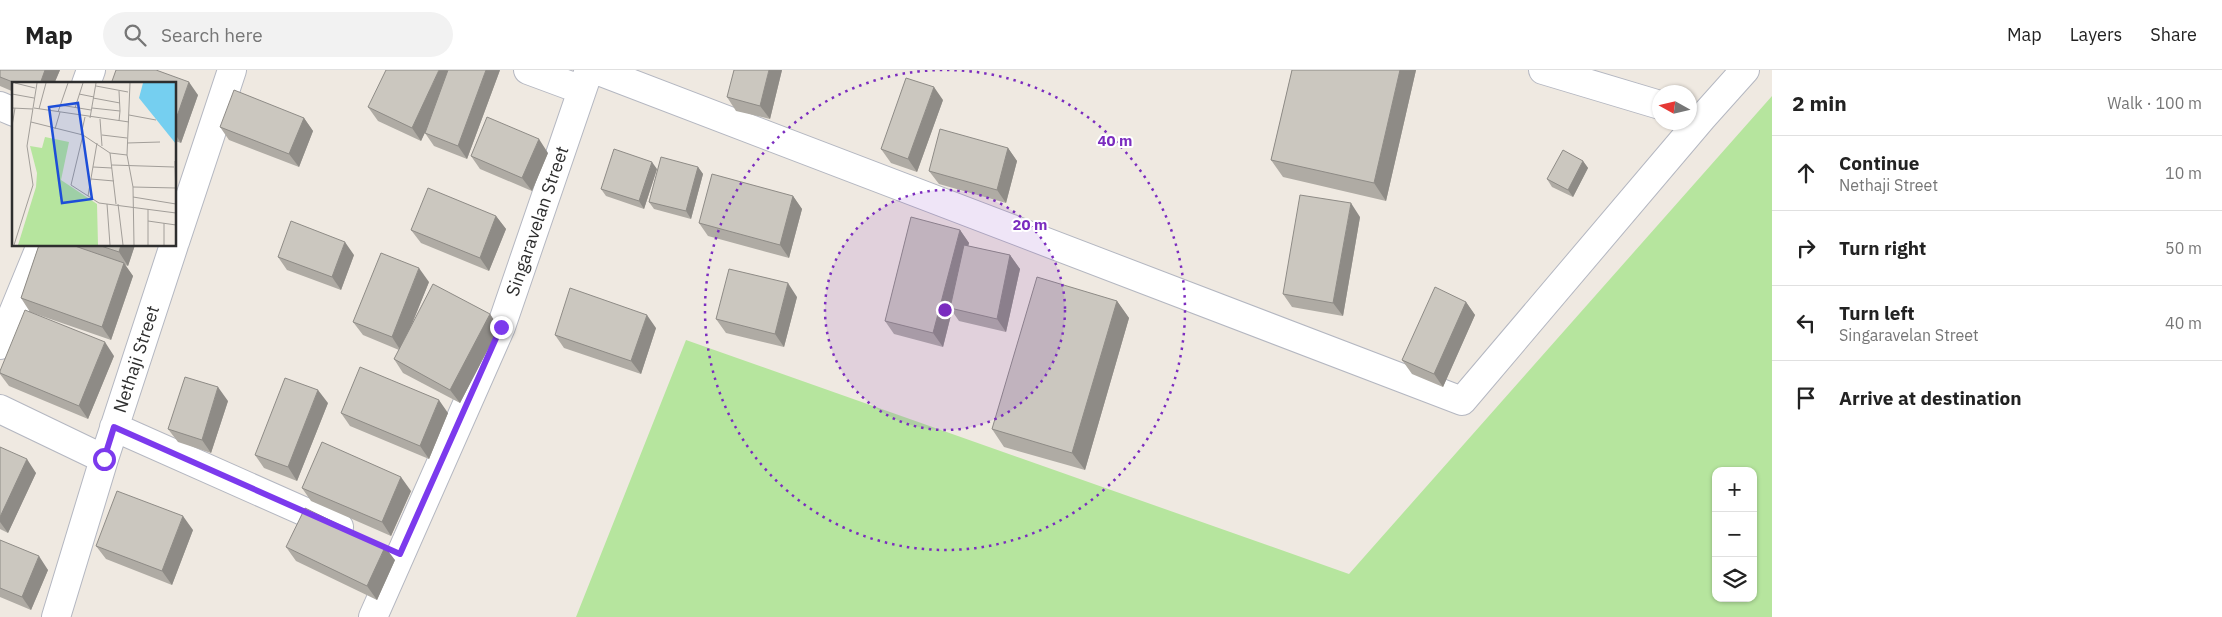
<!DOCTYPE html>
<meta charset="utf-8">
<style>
:root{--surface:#fff;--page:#f2f2f2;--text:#222;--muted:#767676;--line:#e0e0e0}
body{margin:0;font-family:"IBM Plex Sans",sans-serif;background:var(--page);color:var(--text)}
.controls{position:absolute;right:15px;bottom:15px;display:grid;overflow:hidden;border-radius:10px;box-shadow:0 1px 4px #0004}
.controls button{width:45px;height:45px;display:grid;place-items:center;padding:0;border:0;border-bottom:1px solid var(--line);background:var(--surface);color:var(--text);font:25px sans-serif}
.compass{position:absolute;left:1652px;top:15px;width:45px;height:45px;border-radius:50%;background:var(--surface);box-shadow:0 1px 4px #0004;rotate:278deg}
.stop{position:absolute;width:15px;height:15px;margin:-11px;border:4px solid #7c3aed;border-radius:50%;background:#fff}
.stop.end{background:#7c3aed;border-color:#fff;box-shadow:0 1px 5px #0008}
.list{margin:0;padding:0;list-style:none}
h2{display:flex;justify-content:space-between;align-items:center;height:65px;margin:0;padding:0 20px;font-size:21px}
h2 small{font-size:16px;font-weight:400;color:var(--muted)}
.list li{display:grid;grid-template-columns:32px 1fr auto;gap:15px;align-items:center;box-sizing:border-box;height:75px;padding:0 20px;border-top:1px solid var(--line)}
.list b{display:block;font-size:19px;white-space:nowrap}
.list p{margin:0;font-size:16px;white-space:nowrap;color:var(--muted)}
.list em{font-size:16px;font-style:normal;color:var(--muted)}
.icon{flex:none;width:28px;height:28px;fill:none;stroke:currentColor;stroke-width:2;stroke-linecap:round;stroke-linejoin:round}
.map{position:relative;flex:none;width:1772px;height:547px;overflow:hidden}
header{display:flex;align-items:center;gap:30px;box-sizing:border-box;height:70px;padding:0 25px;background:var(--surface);border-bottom:1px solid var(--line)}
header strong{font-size:24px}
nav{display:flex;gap:28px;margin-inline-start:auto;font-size:18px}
.search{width:350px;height:45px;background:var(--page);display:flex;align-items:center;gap:12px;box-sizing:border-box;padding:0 18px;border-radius:28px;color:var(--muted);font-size:19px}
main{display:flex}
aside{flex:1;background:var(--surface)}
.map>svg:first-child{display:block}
.green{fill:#b6e59e;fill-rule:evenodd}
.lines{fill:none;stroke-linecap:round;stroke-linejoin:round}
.street-casing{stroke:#b4b7c1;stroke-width:30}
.street{stroke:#fff;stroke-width:28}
.wall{fill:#afaba4}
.shaded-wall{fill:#8e8b86}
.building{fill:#cbc7bf;stroke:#8e8b86}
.route{stroke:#7c3aed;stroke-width:6}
.ring{fill:none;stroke:#7b2cbf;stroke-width:2.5;stroke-dasharray:2.5 5}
.labels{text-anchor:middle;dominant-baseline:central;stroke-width:4;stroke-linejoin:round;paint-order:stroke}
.street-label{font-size:18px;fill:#2e2e2e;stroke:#fff}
.inset-road{fill:none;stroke:#a29e99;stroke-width:1}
.view{fill:#1d4ed8;fill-opacity:0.15;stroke:#1d4ed8;stroke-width:2.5}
.inset-edge{fill:none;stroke:#2e2e2e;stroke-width:2.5}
.centre{fill:#7b2cbf;stroke:#fff;stroke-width:2.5}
.ring-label{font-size:15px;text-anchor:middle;font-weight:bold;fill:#7b2cbf;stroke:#fff;stroke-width:4;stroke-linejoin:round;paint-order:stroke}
</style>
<header>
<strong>Map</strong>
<div class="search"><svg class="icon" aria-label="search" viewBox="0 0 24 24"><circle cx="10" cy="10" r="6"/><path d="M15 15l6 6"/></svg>Search here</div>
<nav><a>Map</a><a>Layers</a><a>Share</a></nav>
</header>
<main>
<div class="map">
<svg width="1772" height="547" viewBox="0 0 1772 547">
<rect width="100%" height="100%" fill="#efe9e1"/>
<!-- green -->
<path class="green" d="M1772 26V547H576L686 270 1349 504ZM1716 401H1753V528H1716Z"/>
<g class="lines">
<defs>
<path id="street" d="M528 0 582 20
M596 0 1462 331 1702 48 1745 0
M1543 0 1660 35
M86 14 91 0
M0 36 14 42
M175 172 232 0
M0 275 41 175
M0 339 104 389
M114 357 339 457
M56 547 104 389 174 175
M373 547 501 257 589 0"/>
</defs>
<!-- street casing -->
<use href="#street" class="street-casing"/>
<!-- street -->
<use href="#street" class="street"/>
</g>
<!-- wall -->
<path class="wall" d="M0 0H60L54 14H14V22L0 16Z
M500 0 467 89 434 76 425 63V62L421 71 378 51 368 37Z
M782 0 770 49 736 41 727 27Z
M1292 0H1416L1386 131 1283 107 1271 90Z
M175 14 198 25 181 73 175 71Z
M943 30 917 102 891 93 881 79Z
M304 48 313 61 299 97 229 70 220 57Z
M1008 78 1017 91 1006 133 939 114 929 101Z
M548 83 532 121 480 99 471 86Z
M1583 91 1588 98 1573 127 1552 117 1547 109Z
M698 97 703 104 691 149 654 139 649 132Z
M657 99 644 139 606 126 601 119Z
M793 126 802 139 789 188 708 166 699 153Z
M496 146 506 159 489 201 421 173 411 160Z
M1360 147 1343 246 1292 237 1283 224Z
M960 160 969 173 968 176 1010 185 1020 199 1006 262 959 251 952 241 943 277 894 264 885 251Z
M39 175H135L128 196 125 195 133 206 111 270 30 242 21 228Z
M354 185 341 220 287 200 278 187Z
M429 212 411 256 490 244 499 258 460 333 403 303 394 289 399 280 363 265 353 252Z
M797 227 784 277 726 263 716 249Z
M1117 231 1129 248 1085 400 1004 377 992 359Z
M1466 232 1475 245 1443 317 1412 304 1402 290Z
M656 258 641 304 564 278 555 265Z
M114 286 88 349 9 316 0 304V301Z
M228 331 211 383 178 372 168 359Z
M328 333 297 411 264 398 255 385Z
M341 343H448L429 389 350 356Z
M0 377 36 403 8 463 0 459Z
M302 418 411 421 391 466 311 431Z
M193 460 172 515 106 489 96 476Z
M0 470 48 500 31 540 0 527Z
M286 477 395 490 377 530 296 491Z"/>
<!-- shaded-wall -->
<path class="shaded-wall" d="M45 0H60L54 14H40Z
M439 0H455L421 71 412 58Z
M486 0H500L467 89 458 76Z
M769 0H782L770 49 760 36Z
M1400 0H1416L1386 131 1374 113Z
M189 12 198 25 181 73 175 64V52Z
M934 17 943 30 917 102 908 89Z
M304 48 313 61 299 97 289 84Z
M539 69 548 83 532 121 522 108Z
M1008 78 1017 91 1006 133 997 120Z
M1583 91 1588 98 1573 127 1568 120Z
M652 92 657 99 644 139 639 131Z
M698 97 703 104 691 149 686 141Z
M793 126 802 139 789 188 780 175Z
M1351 133 1360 147 1343 246 1333 233Z
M496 146 506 159 489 201 480 188Z
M960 160 969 173 952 239 950 238 952 241 943 277 933 263Z
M345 172 354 185 341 220 332 207Z
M121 175H135L128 196 119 182Z
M1010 185 1020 199 1006 262 997 249Z
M124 193 133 206 111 270 102 257Z
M419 198 429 212 401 281 392 267Z
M788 213 797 227 784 277 775 264Z
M1117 231 1129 248 1085 400 1072 383Z
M1466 232 1475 245 1443 317 1434 304Z
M490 244 499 258 460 333 450 320Z
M647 245 656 258 641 304 631 291Z
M105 272 114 286 88 349 79 336Z
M218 317 228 331 211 383 202 370Z
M318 320 328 333 297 411 288 397Z
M439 330 448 343 429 389 420 376Z
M27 389 36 403 8 463 0 452V447Z
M401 407 411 421 391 466 382 452Z
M183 446 193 460 172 515 162 501Z
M385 477 395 490 377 530 367 516Z
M39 486 48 500 31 540 22 527Z"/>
<!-- building -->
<path class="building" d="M0 0H45L40 14H18L0 7Z
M116 0H156L189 12 175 52V14H111Z
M386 0H439L412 58 368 37Z
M448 0H486L458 76 425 63Z
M734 0H769L760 36 727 27Z
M1292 0H1400L1374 113 1271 90Z
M906 8 934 17 908 89 881 79Z
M234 20 304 48 289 84 220 57Z
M487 47 539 69 522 108 471 86Z
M940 59 1008 78 997 120 929 101Z
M614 79 652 92 639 131 601 119Z
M1563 80 1583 91 1568 120 1547 109Z
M661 87 698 97 686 141 649 132Z
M712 104 793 126 780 175 699 153Z
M428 118 496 146 480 188 411 160Z
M1300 125 1351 133 1333 233 1283 224Z
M911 147 960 160 933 263 885 251Z
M291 151 345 172 332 207 278 187Z
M39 175H72L124 193 102 257 21 228Z
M98 175H121L119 182Z
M964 175 1010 185 997 249 950 238Z
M381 183 419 198 392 267 353 252Z
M729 199 788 213 775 264 716 249Z
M1037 207 1117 231 1072 383 992 359Z
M433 214 490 244 450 320 394 289Z
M1435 217 1466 232 1434 304 1402 290Z
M570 218 647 245 631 291 555 265Z
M25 240 105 272 79 336 0 303V301Z
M360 297 439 330 420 376 341 343Z
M185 307 218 317 202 370 168 359Z
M285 308 318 320 288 397 255 385Z
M322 372 401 407 382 452 302 418Z
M0 377 27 389 0 447Z
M117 421 183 446 162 501 96 476Z
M305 438 385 477 367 516 286 477Z
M0 470 39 486 22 527 0 518Z"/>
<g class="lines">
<!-- route -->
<path class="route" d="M104 389 114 357 400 484 501 257"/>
</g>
<!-- distance rings -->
<circle cx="945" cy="240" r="120" fill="#7b2cbf" fill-opacity=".12"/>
<g class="ring">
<circle cx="945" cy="240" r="120"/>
<path d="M947 0A240 240 0 1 1 943 0"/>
</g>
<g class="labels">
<!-- street labels -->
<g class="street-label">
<text transform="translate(537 151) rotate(-71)">Singaravelan Street</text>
<text transform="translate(136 289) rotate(-72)">Nethaji Street</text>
</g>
</g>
<!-- overview -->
<g transform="translate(12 12)">
<rect width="164" height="164" fill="#efe9e1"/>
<path d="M33 55 57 60 49 98 85 122 86 163H6L24 105 25 91 18 64 30 66Z" fill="#b6e59e"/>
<path d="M131 1H164V62L127 16Z" fill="#75cff0"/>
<path class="inset-road" d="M3 1 23 6M118 1 115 73 121 105 122 163M84 4 116 10M107 9 108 29M0 12 22 16M67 12 82 15M81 16 108 21M48 23 79 28M0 26 21 27M22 26 117 40M63 26 71 1M80 26 108 29 107 39M27 27 34 1M46 30 56 1M117 33 144 38M78 36 84 1M88 37 90 64M19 40 71 53 98 71 115 73M0 44 3 26M43 47 48 30M69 53 73 35M71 53 59 103 87 121 164 131M90 53 115 56M115 61 148 60M98 71 104 122M163 79 164 117M100 83 162 85M81 85 100 86M79 97 102 99M121 105 164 106M76 114 85 61M121 115 164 122M95 122 98 163M106 122 111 163M136 127V163M136 139 164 143M152 141V163M2 163 21 103 15 64 25 1"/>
<path class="view" d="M66 21 80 117 50 121 37 25Z"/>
<rect width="164" height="164" class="inset-edge"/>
</g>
<circle cx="945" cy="240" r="8" class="centre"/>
<g class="ring-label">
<text x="1115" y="76">40 m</text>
<text x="1030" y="160">20 m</text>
</g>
</svg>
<div class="controls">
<button>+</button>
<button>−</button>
<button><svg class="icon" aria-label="layers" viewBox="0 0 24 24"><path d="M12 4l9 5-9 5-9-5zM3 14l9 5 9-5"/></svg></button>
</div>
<svg class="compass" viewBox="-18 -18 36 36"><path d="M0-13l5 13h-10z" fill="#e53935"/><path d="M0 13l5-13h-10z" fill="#767676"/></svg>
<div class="stop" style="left:104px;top:389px"></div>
<div class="stop end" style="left:501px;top:257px"></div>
</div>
<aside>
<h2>2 min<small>Walk · 100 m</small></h2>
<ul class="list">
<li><svg class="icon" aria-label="ahead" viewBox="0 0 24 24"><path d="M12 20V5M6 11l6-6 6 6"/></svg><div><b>Continue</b><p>Nethaji Street</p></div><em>10 m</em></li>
<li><svg class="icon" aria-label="right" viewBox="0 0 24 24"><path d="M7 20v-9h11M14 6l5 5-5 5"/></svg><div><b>Turn right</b></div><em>50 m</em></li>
<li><svg class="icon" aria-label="left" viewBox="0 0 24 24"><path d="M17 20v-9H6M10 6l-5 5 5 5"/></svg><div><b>Turn left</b><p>Singaravelan Street</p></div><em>40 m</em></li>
<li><svg class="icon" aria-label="arrive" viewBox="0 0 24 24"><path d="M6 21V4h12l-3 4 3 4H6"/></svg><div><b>Arrive at destination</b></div></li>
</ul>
</aside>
</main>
